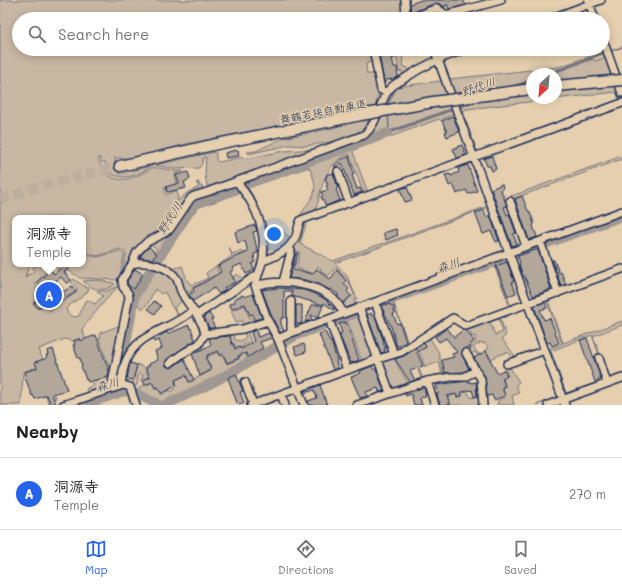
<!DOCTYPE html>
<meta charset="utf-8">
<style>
:root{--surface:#fff;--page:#f2f2f2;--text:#202124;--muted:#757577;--line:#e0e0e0;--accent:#2563eb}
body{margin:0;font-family:Mali,"Klee One",sans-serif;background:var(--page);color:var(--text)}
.compass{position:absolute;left:526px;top:68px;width:36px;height:36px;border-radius:50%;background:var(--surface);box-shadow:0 2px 10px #0003;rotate:206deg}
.you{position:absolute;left:274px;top:234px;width:14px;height:14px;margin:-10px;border:3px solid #fff;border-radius:50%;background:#1a73e8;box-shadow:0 0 0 6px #1a73e833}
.badge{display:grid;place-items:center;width:26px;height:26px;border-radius:50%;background:var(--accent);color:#fff;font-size:13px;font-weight:700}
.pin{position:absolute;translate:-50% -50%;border:2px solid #fff;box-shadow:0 1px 4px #0006}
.popup{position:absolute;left:12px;top:215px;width:74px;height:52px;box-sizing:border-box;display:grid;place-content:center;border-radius:8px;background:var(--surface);filter:drop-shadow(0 1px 3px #0005);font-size:13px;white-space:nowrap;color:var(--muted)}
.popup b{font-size:15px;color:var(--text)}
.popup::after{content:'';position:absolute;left:50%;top:100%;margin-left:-8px;border:8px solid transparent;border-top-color:var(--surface)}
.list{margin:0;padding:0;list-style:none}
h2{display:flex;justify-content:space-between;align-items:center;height:52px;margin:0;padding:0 16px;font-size:17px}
h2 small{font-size:13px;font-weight:400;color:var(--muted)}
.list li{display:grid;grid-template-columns:26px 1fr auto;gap:12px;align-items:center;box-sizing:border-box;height:72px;padding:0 16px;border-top:1px solid var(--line)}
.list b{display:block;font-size:15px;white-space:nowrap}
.list p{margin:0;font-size:13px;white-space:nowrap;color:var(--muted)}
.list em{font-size:13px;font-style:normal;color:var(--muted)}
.icon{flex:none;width:22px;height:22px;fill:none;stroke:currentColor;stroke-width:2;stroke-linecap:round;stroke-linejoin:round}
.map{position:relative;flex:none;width:622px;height:405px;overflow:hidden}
.search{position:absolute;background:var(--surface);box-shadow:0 2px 10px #0003;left:12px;right:12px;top:12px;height:44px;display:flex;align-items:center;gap:10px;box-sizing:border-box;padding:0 14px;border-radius:22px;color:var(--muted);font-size:15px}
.sheet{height:124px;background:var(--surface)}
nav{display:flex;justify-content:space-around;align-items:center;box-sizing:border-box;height:56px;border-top:1px solid var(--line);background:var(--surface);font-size:11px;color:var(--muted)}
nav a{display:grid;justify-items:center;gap:2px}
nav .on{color:var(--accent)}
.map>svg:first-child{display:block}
.green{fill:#c8b7a2;stroke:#727380;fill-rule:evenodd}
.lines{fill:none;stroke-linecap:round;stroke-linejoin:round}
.stream{stroke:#6b6e7e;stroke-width:1.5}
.river{stroke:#a09893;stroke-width:10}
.building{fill:#b3a79a;stroke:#1b2f5e}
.highway-tunnel{stroke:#bdaf9e;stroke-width:10;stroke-dasharray:10 5;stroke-linecap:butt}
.minor-casing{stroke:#1b2f5e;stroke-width:10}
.highway-casing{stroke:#1b2f5e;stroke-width:13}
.minor{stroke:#e5cfae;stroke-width:7}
.highway{stroke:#e5cfae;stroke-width:10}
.highway-bridge-casing{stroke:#1b2f5e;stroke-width:13;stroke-linecap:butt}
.highway-bridge{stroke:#e5cfae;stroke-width:10}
.labels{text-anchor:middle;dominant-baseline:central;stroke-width:3;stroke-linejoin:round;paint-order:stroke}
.street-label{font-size:11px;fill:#1b2f5e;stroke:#e5cfae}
.water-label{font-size:12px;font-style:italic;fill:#2f3f66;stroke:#e5cfae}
</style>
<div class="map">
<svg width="622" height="405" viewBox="0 0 622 405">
<rect width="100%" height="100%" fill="#e5cfae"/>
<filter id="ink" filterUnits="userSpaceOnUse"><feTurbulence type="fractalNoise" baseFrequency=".025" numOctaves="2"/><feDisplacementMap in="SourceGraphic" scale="8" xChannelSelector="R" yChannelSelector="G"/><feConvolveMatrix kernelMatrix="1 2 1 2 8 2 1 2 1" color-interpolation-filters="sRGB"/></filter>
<g filter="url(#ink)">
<!-- green -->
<path class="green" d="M0 0H403L404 14 396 17 392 19H19V49H374L373 61 366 64 367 74H376L379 92 375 107 195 142 130 158H115L119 174 154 165C139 174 126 182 109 173L105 162 102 163 100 158H98C108 190 132 180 154 167L174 171H183L175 174 177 184 164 187 166 195 177 190 178 201 188 192 198 188V184L196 183 199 182V186H202L203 190 192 193 184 201 167 227 128 264 122 273 126 254 125 252 120 249 97 256 83 252V218H15V264H30L25 277 26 278 27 274 29 275 34 271 32 268 33 267 46 264 51 267 45 273 35 284 39 290 36 294 39 297 33 303 38 309 46 304 50 311 62 300 64 301 77 292 76 290 77 288 71 282 73 279 89 289C84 298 72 301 66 309L68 314 74 317 79 316 84 303 87 300 95 304 103 296 97 291H107L118 286 98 309 82 329 100 380 111 376 108 386 88 394 86 393 87 388 93 386V383L96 382 80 338 72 341 65 339 39 349 56 398 50 399 51 402 55 400 56 405H49L46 395 43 397 33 368 23 372 21 405H0Z
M392 49H399L400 54 416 49H420L403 55 402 66 408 68V73L403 76 402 71 399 72 396 54 395 53H392Z
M599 49H602L603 53 545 74H532V79L458 105 441 61 445 59 446 62 444 63 450 79 558 67 600 53Z
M603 58 606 59 621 102 476 155 459 108 532 81V98H556V74H551L593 59 595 61ZM616 92 620 102 478 153 462 111 467 109Z
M436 62 452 108 359 142 358 140 369 135 374 129 386 99 396 86ZM435 64 441 81 401 86Z
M453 110 454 114 444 118 441 121 439 119 354 150 353 152 368 193 364 195 349 154C333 158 324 177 320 193 318 199 318 209 312 213 310 216 304 217 301 219L291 243 267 258 246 186ZM309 167C322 195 311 195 299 218 295 225 295 232 291 239L278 226 267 229 257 203 248 188Z
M371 117 362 130 342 140 306 146 289 145 249 154 247 152 256 151 283 138 329 129Z
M355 142V143L242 185 240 183Z
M315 149 316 150 210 188 209 186H207L205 175 206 157 203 158 202 164 199 168 174 169 155 165 214 152 216 153V160L219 162 243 157V159L284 151Z
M622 156V159L510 200 509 197Z
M235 184 238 186 193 203 153 264 149 263 157 254 155 252 157 249 150 243 160 239 192 200Z
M239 188 238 190 239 191H242C253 206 259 222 261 240L259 241C259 238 259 234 259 232 258 223 246 197 239 193L197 208 159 265 155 264 194 205Z
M488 206 489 207 385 245V243Z
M307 221 300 244 333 261 383 243V246L335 263 347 276 357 299 354 300 356 306 344 311 336 298 342 305 354 294 348 281 336 268 328 276 320 270 321 269 318 266 315 271 317 272 309 285H307L311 273 296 268 300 252 292 250 301 223Z
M229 247 232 254C237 252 241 250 246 253L247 255 243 256 242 254 216 267 223 280 227 281 230 285 236 282 233 277 236 274 245 279 228 293 215 275 204 281 203 285 202 283 191 289 192 292 184 293 162 267 166 262 168 267 172 269 182 266 187 280 191 285 196 283H198L208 278 206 273 232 256Z
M120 251 123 253 124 255C123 260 120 277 118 280L80 278 68 270 62 275 57 268 49 264H83V254L97 257Z
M494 263 511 307 467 323 456 317 408 344 392 300ZM492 265H494L510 307 468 322 457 315H449L439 324 408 343 393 301Z
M154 266 170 273 184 299 174 308 181 318 180 319 172 307 165 292 161 294 155 289 148 303 143 309 136 303 127 350H129L138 339 149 330 164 324 126 355H124L136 294Z
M622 273 548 301 563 343 622 321V325L593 336 609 378 622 374V375L608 380 592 335 551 351 566 393 595 383V385L565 396 548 349 562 344 546 299Z
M98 280 114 283 115 284C104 293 92 290 83 281Z
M245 305 249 317H251L254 324 244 327 242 321 236 322 231 311Z
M526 306 542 350 514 359 508 352 499 355 491 359 486 350 489 348 485 343 483 344 482 342 473 347 479 354 477 355 475 352 469 355 468 351 471 349 470 346 476 342 475 340 476 338 475 336 471 337V334L465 329 489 320 495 335 503 332 498 317ZM526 308 541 349 516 357 502 339 506 335 500 318Z
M359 312 376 357 362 362 346 317Z
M121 325 112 375 99 338 101 337 100 333Z
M245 330H247L251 342 243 345V348L248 358 274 344V341L277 345 210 382 164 404H157L137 391 142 385 145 386 152 382 155 388 158 387 161 394 170 390 172 392 177 385 174 371 178 379 184 376 185 374 189 382 212 370 208 362 204 363 202 361 208 358V356L214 354 216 352H218L219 356H223L227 364 239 359V357L243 354 240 347 236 348 234 343 229 344V339H231L229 332 234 334 235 340 241 341 246 337 244 332Z
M429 337 438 351 445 377 422 381 418 370 419 369 423 379 434 375 442 374 439 362 425 367 419 351 426 347 423 341Z
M543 353 560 397 536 405 559 397 543 354 509 366 519 382 516 385 519 393 512 396 514 405H497L498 401 505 397 503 389 505 385 503 379 508 376 506 371 507 365Z
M398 356 394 359 408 383 418 379V380L416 383 392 389 379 361Z
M137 364 145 368 149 377 143 380V381H141V378L144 376 139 373 137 385 134 388 132 387Z
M467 392 468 394H469L472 398 482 395V405H451L449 397 456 394 457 397 461 396 462 393Z"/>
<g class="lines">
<!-- stream -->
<path class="stream" d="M541 19 547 17
M611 51 622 47
M548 74 605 53
M513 87 532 80
M387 106 396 88
M459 107 472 102
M387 133 453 109
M387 133 389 127 388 113"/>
<!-- river -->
<path class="river" d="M387 301 622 216
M283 343 297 335 353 314
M116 394 135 295 194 203 387 133
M84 405 124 391 137 394 159 405
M165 405 212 383 278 346"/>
</g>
<!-- building -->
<path class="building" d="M421 0H463L466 5 449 9 447 4 445 7 440 4 436 3 411 13 410 4Z
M383 49H391L395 58H392L394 67H397L398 76 394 79 386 80V82H384L379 54 380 51Z
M453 116 459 132 447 137 445 132H447L442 121Z
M462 145 466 155 457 158 453 149Z
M236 150H238L239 156 226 158 225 153Z
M350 156 349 157 354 174 352 175 357 189 360 188 362 192 354 195 342 163 339 166 335 167 334 166 340 160Z
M492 156 496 169 492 171 490 166H487L484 159Z
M468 165 477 191 468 194 466 190 457 194 453 184 449 186 445 175 450 174 451 176 459 172 458 168Z
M188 172 190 179 184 182 186 188 167 192 166 187 179 183 176 175Z
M333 173 338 188 336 189 340 200 326 206 321 197 323 196 321 192 328 190 326 186 328 185 325 178 327 177 326 175Z
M502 184 503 189 501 190 507 206 504 207 507 215 509 214 516 233 513 234 517 244 512 246 491 189Z
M407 187 412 200 405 202 400 189Z
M522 196 528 211H529L532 217 534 225 533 226 537 237 529 240 515 199Z
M484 210 486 217 490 215 499 241 496 242 491 231 483 234 475 213Z
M255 225 257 231 253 232 258 253 254 254 255 262 252 264 254 270 246 274 241 264 232 268 234 270 230 272 235 282 224 288 225 290 219 294 214 288 193 301 189 295 194 291 193 288 202 284 221 272 218 266 239 255V256L248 252 245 241 238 243 235 232Z
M396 229 398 235 386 240 383 233Z
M149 247 157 254 152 259 141 258V255Z
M535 250H538L551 289 533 296 524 276H523L519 264H520L518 256Z
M296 253H298L293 270 305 272 312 274 317 269 330 279 337 270 346 281 344 284 349 289 347 291 351 296 343 303 337 296 339 295 331 289 330 290 319 284 306 280 289 278Z
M552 260H554L559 273 561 272 566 284 561 286Z
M507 262 514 281 512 282 516 293 508 296 496 266Z
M65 265 68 269 64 272 71 280 67 284 61 277 52 284 60 294 72 286 76 292 63 300 60 297 48 306 46 303 38 308 34 303 41 297 37 292 42 288 37 282 51 270 54 274Z
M135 269 143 274 134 289 128 285 127 281Z
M279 288 304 290 315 294 325 299 335 309 334 310 324 303 318 318 311 315 312 320 305 322 312 305H323L292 296V291H284V318H281V324L284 331 280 333 273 319 262 290Z
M253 294 262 318 254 320 253 314 250 315 245 304 232 309 229 304 235 302 234 299 243 295 244 297Z
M154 301 161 306 155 314 148 309Z
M545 302 547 308 540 310 544 320 550 318 559 343 552 346 550 342 547 343 534 306Z
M386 304 387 305 390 304 391 306H393L395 313 393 314 397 324 400 323 406 342 397 347 391 326 381 306Z
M296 305H302V323L299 324H296Z
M209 313 213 319 211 320 215 328H209L204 317Z
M371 313 372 316 374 315 384 342 383 343 386 349H384L385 352 381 353 367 315Z
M346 322 359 360 351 363 339 334 342 333 339 324Z
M189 325 190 329 191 328 195 340 167 359 165 363 166 366 171 368 184 359 194 380 189 382 186 375 175 380 176 385 175 386 162 394 158 387 155 388 152 382 145 385 143 380 150 377 146 367 150 365 149 364 158 360 155 351 162 348 159 340 154 342 153 339 167 332 168 334Z
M447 328 454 337 463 330 466 331 474 341 469 345 471 348H464L462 351V355L469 369 463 372 445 373 442 360 454 357 452 354 457 352 446 338 439 342 435 337Z
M256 330 258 337 269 333 272 338 260 342 263 348 248 357 246 353 238 356 239 358 227 363 223 354 220 355 218 351 207 355 208 357 206 358 211 370 200 376 192 354 211 345 209 338 230 336 232 344H233L235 349 240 347 241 349 254 342 251 332Z
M324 332 326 333 330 342 331 341 337 361H336L338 368 333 370 319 334Z
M96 335 109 371 108 377 88 382 87 379 86 380 83 371 81 367 82 366 80 358H78L73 345H75L74 341 80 339V341Z
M587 338 601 379 595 382 580 340Z
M424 343 426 347 417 352 423 366 410 371 415 380 410 382 395 359 404 356Z
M304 344 306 352 297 355 294 347Z
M53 349 67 390 52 394 56 405H51L47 395 35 399 33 395 32 396 25 377 26 376 25 372 37 368 35 362 47 358 46 355H48L47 351Z
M486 351 497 373 504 370 507 376 502 378 505 386 502 387 505 396 494 400 492 395 487 396 485 377 474 358Z
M130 363 137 365 133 380 127 379Z
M372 366 374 370 376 369 384 391 379 392 378 388 366 392 368 396 360 398 351 377 361 373 360 371Z
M236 374 243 391 240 392 244 403 239 405 237 403 228 378Z
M468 381 469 382H471V383L476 382 477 396 474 397 472 390 461 392 462 396 457 397 456 394 447 396 450 405H440L437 394 439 393 436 385Z
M320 385 327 405H309L308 401 317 398 314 390 305 393 304 391Z
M424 387 426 396 420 398 422 405H414L411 394 406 396 405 394Z"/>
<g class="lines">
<!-- highway-tunnel -->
<path class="highway-tunnel" d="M0 200 41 186 120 166"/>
<defs>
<path id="minor" d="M405 0 406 17
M588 0 595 19
M396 19 406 17 412 18 422 14
M423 19 422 14 437 8 445 14H450L501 0
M549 19 601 0
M603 40 622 93
M375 49 374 54 381 90 386 92
M434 49 565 405
M338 171 349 203
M237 181C241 188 247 195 251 202 261 219 265 239 263 258 262 268 255 277 256 288L268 321 278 339 304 405
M510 201 526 246
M540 241 558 293
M263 261C277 256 290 250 296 236 298 230 298 225 301 220L622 103
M132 264C145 260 169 266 177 279 179 283 179 287 181 291 184 298 189 304 193 310
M283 282 291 251 289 247
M255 286C283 278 331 283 343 313
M359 307 390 393
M377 308 394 354
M197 315 203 326 205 334 243 329 268 321
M331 325 347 370
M291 333V301
M278 339 291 333 622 211
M466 353 476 371
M599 358 607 383
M170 363 182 354 199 344 205 334
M507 364 545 350
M427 381 435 405
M245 382 253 404
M121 385C122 377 123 368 126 361 138 331 172 330 193 310L197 315 254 277H257
M111 388 129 297 128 293 123 287 122 280 132 264 137 252 147 242 159 236 170 229 191 198 194 196 207 192 364 135C377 124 378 108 386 94 389 88 396 83 402 80 424 65 441 58 466 49
M281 394 285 405
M63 405 123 385 130 387 136 405
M251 405 375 360 401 352 453 318 466 326 622 269
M357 405 427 381 451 377H464L476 371 481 379 483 405
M548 405 622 378"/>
<path id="highway" d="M120 166 217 144 361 115"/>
</defs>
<!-- minor casing -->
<use href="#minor" class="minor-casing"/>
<!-- highway casing -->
<use href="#highway" class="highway-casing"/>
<!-- minor -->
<use href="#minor" class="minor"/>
<!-- highway -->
<use href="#highway" class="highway"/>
<defs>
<path id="highway-bridge" d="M556 86 622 80
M361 115 433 102 532 89"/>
</defs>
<!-- highway-bridge casing -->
<use href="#highway-bridge" class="highway-bridge-casing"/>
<!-- highway-bridge -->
<use href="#highway-bridge" class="highway-bridge"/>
</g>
</g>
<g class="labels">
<!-- street labels -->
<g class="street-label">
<text transform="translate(323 111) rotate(-11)">舞鶴若狭自動車道</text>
</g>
<!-- water labels -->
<g class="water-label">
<text transform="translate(478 86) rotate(-20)">野代川</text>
<text transform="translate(169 218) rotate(-57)">野代川</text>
<text transform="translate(448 265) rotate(-20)">森川</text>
<text transform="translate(107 384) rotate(-16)">森川</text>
</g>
</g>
</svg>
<svg class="compass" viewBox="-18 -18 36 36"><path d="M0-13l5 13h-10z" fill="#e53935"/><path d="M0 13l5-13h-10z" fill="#757577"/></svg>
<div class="you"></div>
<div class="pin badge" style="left:49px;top:295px">A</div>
<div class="popup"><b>洞源寺</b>Temple</div>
<div class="search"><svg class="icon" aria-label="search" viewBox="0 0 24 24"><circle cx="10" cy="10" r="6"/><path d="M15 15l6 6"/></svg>Search here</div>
</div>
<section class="sheet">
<h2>Nearby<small></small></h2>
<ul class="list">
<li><span class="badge">A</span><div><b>洞源寺</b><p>Temple</p></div><em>270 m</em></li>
</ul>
</section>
<nav>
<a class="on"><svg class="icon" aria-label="map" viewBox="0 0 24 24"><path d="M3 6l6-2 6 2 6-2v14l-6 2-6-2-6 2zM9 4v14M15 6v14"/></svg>Map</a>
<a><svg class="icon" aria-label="directions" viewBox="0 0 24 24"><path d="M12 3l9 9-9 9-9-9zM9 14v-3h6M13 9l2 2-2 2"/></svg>Directions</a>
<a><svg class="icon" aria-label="saved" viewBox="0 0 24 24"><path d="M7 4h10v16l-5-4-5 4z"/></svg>Saved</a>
</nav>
